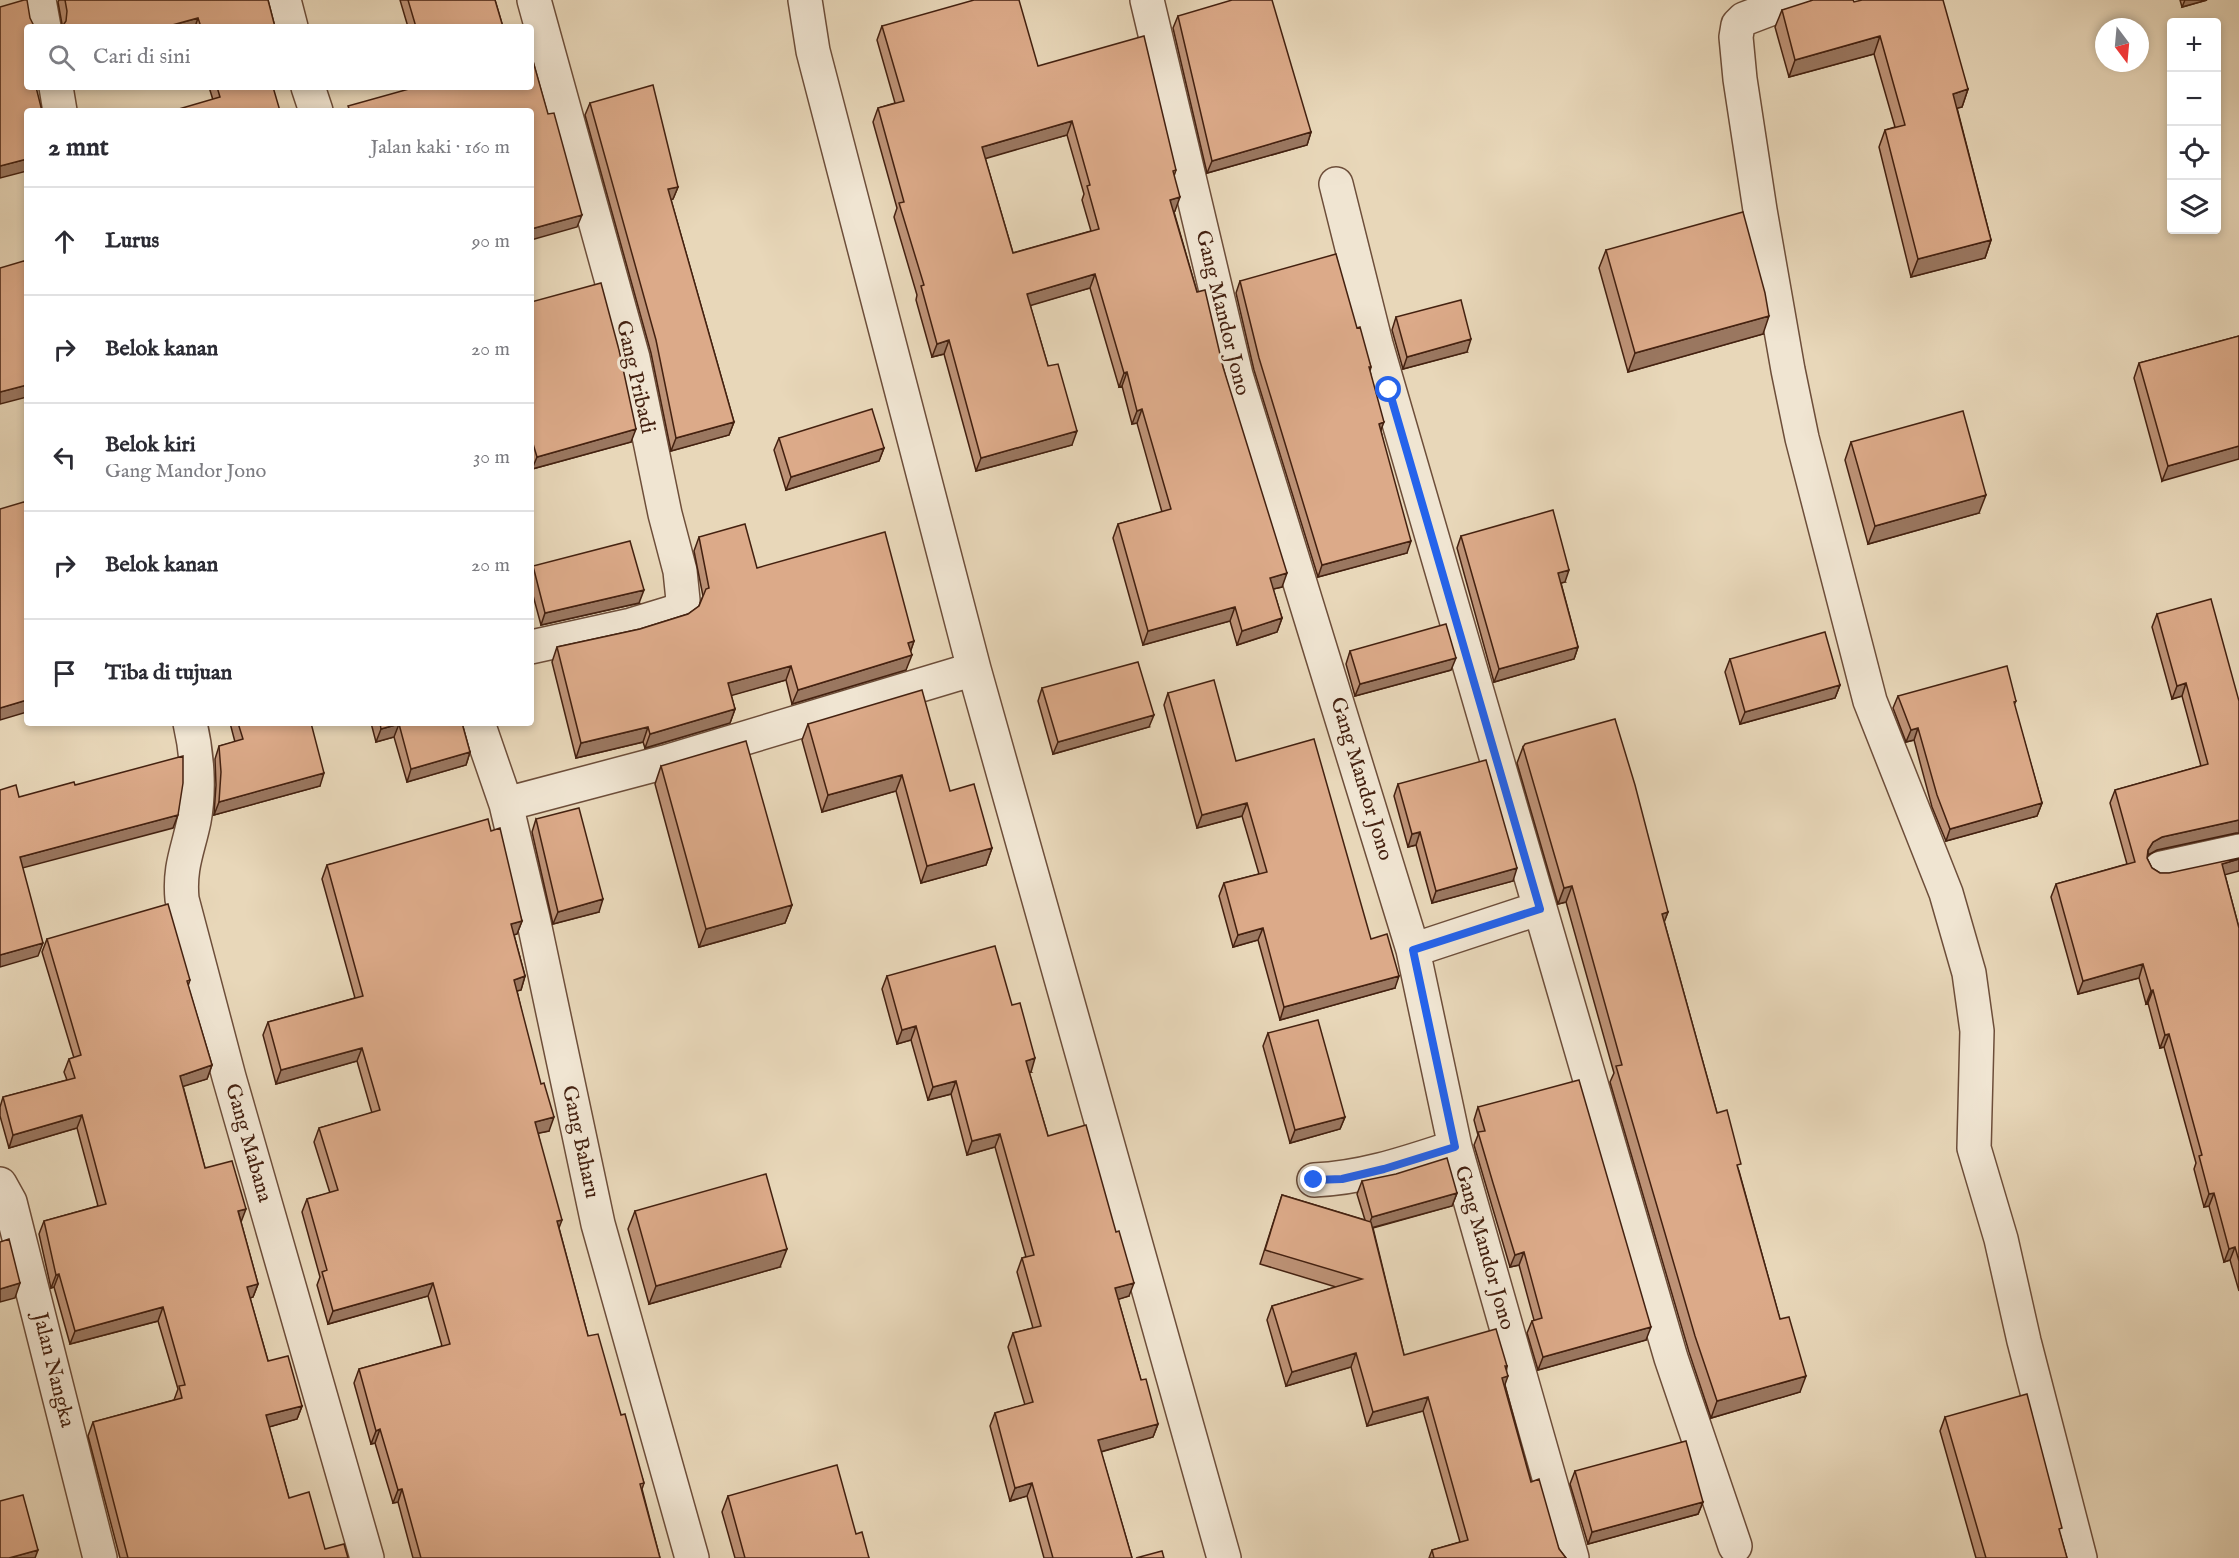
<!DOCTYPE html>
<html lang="id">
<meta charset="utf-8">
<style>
:root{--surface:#fff;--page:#f2f2f3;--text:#2b2b33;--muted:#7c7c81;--line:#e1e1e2}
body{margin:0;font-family:"IM FELL English",serif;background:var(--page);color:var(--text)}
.controls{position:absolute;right:18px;top:18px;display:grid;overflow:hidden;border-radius:6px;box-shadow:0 3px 9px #0003}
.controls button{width:54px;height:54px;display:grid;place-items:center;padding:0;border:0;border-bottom:2px solid var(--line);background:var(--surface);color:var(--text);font:30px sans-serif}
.compass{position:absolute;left:2095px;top:18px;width:54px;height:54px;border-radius:50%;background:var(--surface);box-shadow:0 3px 9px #0003;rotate:164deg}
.stop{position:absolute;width:18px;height:18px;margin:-14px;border:4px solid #2563eb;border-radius:50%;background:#fff}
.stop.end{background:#2563eb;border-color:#fff;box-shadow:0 2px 6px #0008}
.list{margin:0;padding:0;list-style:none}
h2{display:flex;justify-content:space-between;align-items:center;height:78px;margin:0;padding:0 24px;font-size:26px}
h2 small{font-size:20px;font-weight:400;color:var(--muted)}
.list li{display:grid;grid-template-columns:39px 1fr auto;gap:18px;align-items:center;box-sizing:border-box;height:108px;padding:0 24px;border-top:2px solid var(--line)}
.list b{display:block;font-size:22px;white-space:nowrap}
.list p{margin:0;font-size:20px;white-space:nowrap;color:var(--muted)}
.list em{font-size:20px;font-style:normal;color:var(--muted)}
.icon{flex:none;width:33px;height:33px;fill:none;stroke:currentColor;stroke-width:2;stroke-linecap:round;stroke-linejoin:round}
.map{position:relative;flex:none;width:2239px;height:1558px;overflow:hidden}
.search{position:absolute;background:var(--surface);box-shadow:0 3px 9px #0003;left:24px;top:24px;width:510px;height:66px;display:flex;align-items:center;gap:15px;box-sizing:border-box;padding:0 21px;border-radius:6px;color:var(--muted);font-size:22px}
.panel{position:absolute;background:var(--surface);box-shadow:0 3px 9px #0003;left:24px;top:108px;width:510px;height:618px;border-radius:6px}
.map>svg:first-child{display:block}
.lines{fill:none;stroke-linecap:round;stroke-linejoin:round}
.street-casing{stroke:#6d4e3a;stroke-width:36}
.street{stroke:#f0e5d2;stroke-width:33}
.wall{fill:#bd9276;stroke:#442110;stroke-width:1.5;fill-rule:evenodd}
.shaded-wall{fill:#9a7760;stroke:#442110;stroke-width:1.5}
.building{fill:#dcaa89;stroke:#442110;stroke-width:1.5;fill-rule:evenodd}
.route{stroke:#2563eb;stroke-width:8}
.labels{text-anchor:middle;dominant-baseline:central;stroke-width:6;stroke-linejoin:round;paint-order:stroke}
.street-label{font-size:21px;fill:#442110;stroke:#f0e5d2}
</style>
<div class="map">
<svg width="2239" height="1558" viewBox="0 0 2239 1558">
<rect width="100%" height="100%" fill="#e8d7b9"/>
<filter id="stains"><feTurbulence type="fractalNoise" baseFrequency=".00333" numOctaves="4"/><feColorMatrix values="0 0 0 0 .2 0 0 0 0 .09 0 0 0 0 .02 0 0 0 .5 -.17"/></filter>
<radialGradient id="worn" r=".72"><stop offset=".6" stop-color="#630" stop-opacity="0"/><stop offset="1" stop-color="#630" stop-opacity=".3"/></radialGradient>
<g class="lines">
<defs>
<path id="street" d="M39 0 44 27
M284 0 291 27
M805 0 813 51 974 669 1224 1558
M1147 0 1236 375 1413 950 1455 1147 1572 1558
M1794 0 1744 19 1738 25 1736 37 1740 79 1760 210 1788 370 1802 438 1870 701 1946 893 1969 973 1977 1031 1974 1148 2001 1239 2024 1341 2080 1558
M56 87 60 111
M308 87 316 111
M1336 184 1376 344 1540 908 1671 1358 1735 1546
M531 647 631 625 677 611 683 600 680 571 665 514 633 358 534 0
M190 723C197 753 200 790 194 821 188 850 179 867 182 899L229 1077 367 1558
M478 723 506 804 533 918 598 1224 692 1558
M506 804 665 762 974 669
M2161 868 2239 851
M1413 950 1540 908
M1314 1180C1364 1178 1409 1162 1455 1147
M0 1184 10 1202 100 1558"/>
</defs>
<!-- street casing -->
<use href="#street" class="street-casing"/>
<!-- street -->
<use href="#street" class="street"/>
</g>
<!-- wall -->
<path class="wall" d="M59 0H268L275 27H62V24L58 2Z
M400 0H495L503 27H408Z
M2180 0H2207L2182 7Z
M1854 2 1968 89 1962 107 1957 108 1991 240 1985 258 1911 277 1879 147 1885 130 1895 127 1874 54 1789 77 1775 27 1782 10Z
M1178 16 1311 132 1307 145 1207 173 1173 28Z
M882 26 1038 66 1176 170 1174 176 1175 211 1174 212 1197 292 1223 367 1282 587 1273 589 1282 618 1277 632 1237 645 1230 621 1143 645 1113 538 1118 524 1162 512 1137 423 1132 424 1122 386 1119 387 1090 288 1030 305 1048 366 1072 445 976 471 944 354 932 357 916 300 917 295 894 217 897 208 873 122 878 108 895 103 877 40ZM1067 135 1084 194 1082 200 1091 231 1013 253 985 158Z
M209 87H273L213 100Z
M590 103 678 187 673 199 671 200 734 422 729 435 671 451 651 353 585 115Z
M1606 250 1763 334 1628 372 1599 268Z
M1240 281 1357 328 1371 367 1370 371 1381 431 1407 553 1318 577 1254 370 1236 293Z
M531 302 631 442 532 469 531 466Z
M1396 317 1467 352 1403 369 1392 330Z
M2239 336 2162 481 2134 378 2139 363Z
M779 438 884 448 879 461 786 490 774 450Z
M1851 442 1979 513 1868 544 1845 460Z
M1461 536 1565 582 1561 583 1578 647 1574 659 1494 682 1457 548Z
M699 537 757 568 914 641 910 652 906 670 792 704 786 680 731 695 735 709 730 723 645 748 643 742 576 758 552 662 557 647 640 629 688 614 699 606 703 596 694 551Z
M533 566 639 603 541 625 531 588V573Z
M2157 614 2239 701V833H2236L2157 850 2148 855 2147 858 2152 868 2160 873 2225 875 2239 928V1291L2230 1260 2224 1262 2209 1206 2204 1207 2194 1169 2196 1163 2164 1047 2160 1048 2148 1003 2146 1004 2139 978 2078 994 2051 897 2056 884 2127 864 2110 803 2115 790 2201 766 2182 696 2172 699 2152 627Z
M1350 651 1451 670 1355 696 1346 664Z
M1730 659 1840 685 1835 698 1740 724 1725 672Z
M1042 688 1149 727 1053 754 1038 701Z
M1168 693 1236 761 1371 939 1395 988 1280 1020 1258 940 1233 947 1219 896 1224 883 1259 874 1242 816 1197 828 1164 705Z
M1898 696 2016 701 2014 705 2042 803 2037 816 1946 841 1932 807 1914 740 1906 742 1893 708Z
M230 723H317L311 725 320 786 214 815 216 785 215 759 219 746 235 742Z
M371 723H462L470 752 466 765 407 782 394 737 376 742Z
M808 724 950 791 992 848 986 865 921 883 896 791 822 812 802 740Z
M1523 747 1668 912 1664 921 1717 1113 1739 1171 1800 1392 1711 1418 1689 1352 1610 1082 1614 1073 1566 902 1558 904 1517 763Z
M661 766 792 905 785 923 699 947 655 784Z
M1398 784 1513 881 1432 903 1416 845 1408 847 1394 796Z
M536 819 599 912 553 924 532 832Z
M491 831 522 921 517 934 514 935 525 976 521 990 517 991 549 1131 538 1133 559 1228 588 1336 621 1415 644 1483 642 1489 660 1558H413L398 1502 393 1503 375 1443 371 1444 354 1383 359 1369 442 1346 428 1296 328 1324 317 1285 320 1277 302 1212 307 1199 330 1193 314 1142 319 1128 372 1113 357 1061 276 1084 263 1035 268 1022 355 998 322 879 327 865Z
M47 939 190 980 188 986 212 1065 207 1079 183 1086 205 1168 241 1222 258 1284 253 1297 250 1298 268 1361 302 1406 297 1419 269 1427 289 1498 325 1549 348 1558H120L88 1436 93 1422 174 1400 178 1389 158 1321 70 1344 54 1287 51 1288 39 1234 44 1221 98 1206 77 1128 9 1148 0 1116V1107L3 1097 67 1080 64 1072 69 1059 74 1058 42 952Z
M887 976 1031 1072H1029L1048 1136 1129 1296 1118 1299 1141 1380 1158 1424 1153 1437 1101 1452 1132 1558H1044L1027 1496 1010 1501 990 1426 995 1413 1025 1405 1008 1347 1013 1333 1033 1328 1017 1272 1022 1258 1026 1257 995 1147 967 1155 951 1094 928 1100 911 1040 897 1044 882 989Z
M1268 1033 1345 1117 1340 1129 1290 1143 1263 1046Z
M1478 1107 1646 1340 1538 1370 1527 1333 1532 1321 1534 1320 1519 1265 1510 1267 1474 1145 1478 1135 1474 1120Z
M1362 1181 1457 1193 1452 1206 1373 1228 1404 1355 1507 1366 1505 1385 1531 1482 1559 1549 1566 1558H1429L1432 1550 1460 1542 1423 1411 1367 1426 1351 1367 1286 1386 1267 1320 1272 1306 1336 1287 1260 1264 1282 1195 1365 1220 1357 1194Z
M635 1211 780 1267 649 1304 628 1229Z
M1945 1417 2060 1534 2067 1558H1976L1940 1431Z
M1575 1471 1703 1502 1698 1514 1588 1544 1570 1484Z
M728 1496 856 1534 869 1558H735L722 1512Z"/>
<!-- shaded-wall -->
<path class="shaded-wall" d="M2185 0H2207L2182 7Z
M198 18 195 27H165Z
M1880 36 1874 54 1789 77 1795 60Z
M1968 89 1962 107 1947 111 1953 94Z
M1072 121 1067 135 977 161 982 147Z
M1311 132 1307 145 1207 173 1212 161Z
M27 159V171L0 178V166Z
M678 187 673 199 664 202 668 189Z
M1180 197 1175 211 1165 214 1170 200Z
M582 215 577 227 531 240V229Z
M1991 240 1985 258 1911 277 1918 259Z
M1095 274 1090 288 1022 308 1027 294Z
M1769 316 1763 334 1628 372 1635 353Z
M1471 339 1467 352 1403 369 1407 357Z
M949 340 944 354 932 357 937 344Z
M1127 372 1122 386 1119 387 1124 373Z
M27 385V397L0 404V392Z
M1142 409 1137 423 1132 424 1137 411Z
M734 422 729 435 671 451 676 438Z
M1384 422 1379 435V424Z
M636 429 631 442 532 469 537 457Z
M1077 431 1072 445 976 471 981 458Z
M2239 446V459L2162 481 2168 466Z
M884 448 879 461 786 490 791 477Z
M1986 495 1979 513 1868 544 1875 526Z
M1411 541 1407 553 1318 577 1322 565Z
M1569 570 1565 582 1554 585 1558 573Z
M1287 573 1282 587 1265 591 1270 578Z
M644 590 639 603 541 625 545 613Z
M1235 607 1230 621 1143 645 1148 631Z
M1282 618 1277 632 1237 645 1242 631Z
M914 641 909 656 908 643Z
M1578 647 1574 659 1494 682 1499 669Z
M912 655 906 670 792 704 798 690Z
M1456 658 1451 670 1355 696 1360 684Z
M791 666 786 680 723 698 728 683Z
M2186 683 2182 696 2172 699 2177 686Z
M1840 685 1835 698 1740 724 1745 712Z
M27 700V712L0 720V708Z
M735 709 730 723 645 748 650 734Z
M1154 715 1149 727 1053 754 1058 742Z
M399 724 394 737 376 742 381 729Z
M648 727 643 742 576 758 581 743Z
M1918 728 1914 740 1906 742 1911 730Z
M470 752 466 765 407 782 411 769Z
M324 773 320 786 214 815 219 802Z
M902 775 896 791 822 812 828 795Z
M1247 803 1242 816 1197 828 1202 815Z
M2042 803 2037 816 1946 841 1950 829Z
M178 815 173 828 15 870 20 857Z
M2239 820V833H2236L2157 850 2148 855V850L2153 842 2162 837Z
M1420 832 1416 845 1408 847 1412 834Z
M992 848 986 865 921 883 927 866Z
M2239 859V871L2217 877 2222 864Z
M1517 868 1513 881 1432 903 1436 891Z
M1572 886 1566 902 1558 904 1564 888Z
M603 899 599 912 553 924 558 912Z
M792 905 785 923 699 947 706 929Z
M1668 912 1662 928V914Z
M522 921 517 934 506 937 511 924Z
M1263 928 1258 940 1233 947 1238 935Z
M43 943 38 956 0 967V955Z
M2143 964 2139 978 2078 994 2083 981Z
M525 976 521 990 509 993 514 980Z
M1399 976 1395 988 1280 1020 1284 1007Z
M2153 990 2148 1003 2146 1004 2151 991Z
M916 1026 911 1040 897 1044 902 1030Z
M2169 1034 2164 1047 2160 1048 2165 1035Z
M362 1048 357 1061 276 1084 281 1070Z
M1035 1058 1031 1072 1021 1074 1026 1061Z
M212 1065 207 1079 175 1089 180 1076Z
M956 1081 951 1094 928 1100 933 1087Z
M82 1115 77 1128 9 1148 13 1135Z
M554 1117 549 1131 530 1135 535 1122Z
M1345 1117 1340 1129 1290 1143 1295 1130Z
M1000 1134 995 1147 967 1155 972 1141Z
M1457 1193 1452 1206 1367 1229 1372 1217Z
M2214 1193 2209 1206 2204 1207 2209 1194Z
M246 1209 241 1222 238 1211Z
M562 1220 557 1233V1221Z
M2235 1247 2230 1260 2224 1262 2229 1249Z
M787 1249 780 1267 649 1304 656 1286Z
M1524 1252 1519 1265 1510 1267 1515 1255Z
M59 1274 54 1287 51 1288 56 1275Z
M20 1283 15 1298 0 1302V1289Z
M433 1283 428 1296 328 1324 333 1311Z
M1134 1283 1129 1296 1110 1302 1115 1288Z
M258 1284 253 1297 242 1301 247 1287Z
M163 1307 158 1321 70 1344 75 1331Z
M1651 1327 1646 1340 1538 1370 1543 1357Z
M1356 1353 1351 1367 1286 1386 1292 1372Z
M1505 1366H1507L1503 1377 1508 1376 1503 1390 1497 1392Z
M1806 1376 1800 1392 1711 1418 1717 1401Z
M1428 1397 1423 1411 1367 1426 1373 1412Z
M302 1406 297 1419 262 1429 266 1415Z
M1158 1424 1153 1437 1093 1454 1098 1440Z
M380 1429 375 1443 371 1444 376 1431Z
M1032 1483 1027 1496 1010 1501 1015 1488Z
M402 1489 398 1502 393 1503 398 1490Z
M1703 1502 1698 1514 1588 1544 1592 1532Z
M38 1550 35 1558H9Z"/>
<!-- building -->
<path class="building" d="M24 0H27L30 18 34 26 36 27H27V87H36L42 111H27V159L0 166V7Z
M65 0H268L275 27H201L198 18 165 27H62L66 21 67 11Z
M408 0H495L503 27H416Z
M974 0H1019L1038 66 1144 36 1176 170 1173 171 1180 197 1170 200 1197 292 1205 290 1223 367 1287 573 1270 578 1282 618 1242 631 1235 607 1148 631 1118 524 1171 509 1142 409 1137 411 1127 372 1124 373 1095 274 1027 294 1048 366 1058 364 1077 431 981 458 949 340 937 344 921 286 924 285 899 203 904 202 878 108 904 101 882 26ZM1072 121 1090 185 1087 186 1099 229 1013 253 982 147Z
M1232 0H1272L1311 132 1212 161 1178 16Z
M1813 0H1853L1854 2 1862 0H1943L1968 89 1953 94 1991 240 1918 259 1885 130 1905 125 1880 36 1795 60 1782 10Z
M531 54 548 114 554 113 582 215 531 229V111H350L348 106 416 87H531Z
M653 85 678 187 668 189 734 422 676 438 656 340 590 103Z
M217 87H273L280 111H172L220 97Z
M1743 212 1765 293 1769 316 1635 353 1606 250Z
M1336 254 1357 328 1360 327 1371 367H1369L1384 422 1379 424 1411 541 1322 565 1259 358 1240 281Z
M27 260V385L0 392V268Z
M601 283 619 350 636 429 537 457 531 437V302Z
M1461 300 1471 339 1407 357 1396 317Z
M2239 336V446L2168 466 2139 363Z
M872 409 884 448 791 477 779 438Z
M1963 411 1986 495 1875 526 1851 442Z
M27 501V700L0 708V509Z
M1553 510 1569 570 1558 573 1578 647 1499 669 1461 536Z
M745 524 757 568 885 532 914 641 908 643 912 655 798 690 791 666 728 683 735 709 650 734 648 727 581 743 557 647 640 629 688 614 699 606 706 589 709 588 699 537Z
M630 541 644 590 545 613 533 566Z
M2211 599 2239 701V820L2162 837 2153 842 2148 850 2147 858 2152 868 2160 873H2169L2239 858V859L2222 864 2239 928V1261L2235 1247 2229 1249 2214 1193 2209 1194 2199 1156 2202 1155 2169 1034 2165 1035 2153 990 2151 991 2143 964 2083 981 2056 884 2135 862 2115 790 2208 764 2186 683 2177 686 2157 614Z
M1446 624 1456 658 1360 684 1350 651Z
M1825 632 1840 685 1745 712 1730 659Z
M1138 662 1154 715 1058 742 1042 688Z
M2007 666 2016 701 2014 702 2042 803 1950 829 1937 795 1918 728 1911 730 1898 696Z
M1214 680 1236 761 1314 739 1371 939 1387 934 1399 976 1284 1007 1263 928 1238 935 1224 883 1267 872 1247 803 1202 815 1168 693Z
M922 690 950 791 974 784 992 848 927 866 902 775 828 795 808 724Z
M1615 719 1635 785 1668 912 1662 914 1717 1113 1727 1110 1741 1164 1737 1165 1780 1319 1789 1317 1806 1376 1717 1401 1695 1336 1616 1066 1622 1065 1572 886 1564 888 1523 747 1525 744Z
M238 723H311L324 773 219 802 221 772 219 746 243 739Z
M380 723H462L470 752 411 769 399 724 381 729Z
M746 741 792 905 706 929 661 766Z
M183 756V783L178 815 20 857 43 943 0 955V790L16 785 19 797 74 782 75 785Z
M1486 760 1517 868 1436 891 1420 832 1412 834 1398 784Z
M579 808 603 899 558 912 536 819Z
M488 819 491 831 500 828 522 921 511 924 525 976 514 980 541 1084 544 1083 554 1117 535 1122 562 1220 557 1221 588 1336 598 1334 621 1415 625 1414 644 1483 640 1484 660 1558H421L402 1489 398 1490 380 1429 376 1431 359 1369 450 1344 433 1283 333 1311 322 1272 327 1270 307 1199 338 1190 319 1128 380 1110 362 1048 281 1070 268 1022 363 996 327 865Z
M168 904 190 980 187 981 212 1065 180 1076 205 1168 232 1161 246 1209 238 1211 258 1284 247 1287 268 1361 288 1356 302 1406 266 1415 289 1498 309 1492 325 1549 344 1544 348 1558H128L93 1422 182 1398 179 1386 185 1385 163 1307 75 1331 59 1274 56 1275 44 1221 106 1204 82 1115 13 1135 3 1097 75 1078 69 1059 81 1055 47 939Z
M995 946 1012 1005 1020 1003 1035 1058 1026 1061 1048 1136 1086 1125 1116 1232 1119 1231 1134 1283 1115 1288 1141 1380 1146 1379 1158 1424 1098 1440 1132 1558H1053L1032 1483 1015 1488 995 1413 1033 1402 1013 1333 1041 1326 1022 1258 1034 1255 1000 1134 972 1141 956 1081 933 1087 916 1026 902 1030 887 976Z
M1318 1020 1345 1117 1295 1130 1268 1033Z
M1579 1080 1651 1327 1543 1357 1532 1321 1542 1318 1524 1252 1515 1255 1493 1183 1478 1132 1485 1131 1478 1107Z
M1447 1158 1457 1193 1372 1217 1362 1181 1396 1174Z
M766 1174 787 1249 656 1286 635 1211Z
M1282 1195 1371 1222 1404 1355 1496 1329 1507 1366H1505L1508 1376 1502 1378 1531 1482 1539 1479 1559 1549 1566 1558H1434L1432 1550 1468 1540 1428 1397 1373 1412 1356 1353 1292 1372 1272 1306 1362 1279 1265 1250Z
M9 1239 20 1283 0 1289V1242Z
M2027 1394 2062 1528 2059 1529 2067 1558H1986L1945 1417Z
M1686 1441 1703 1502 1592 1532 1575 1471Z
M837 1465 856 1534 862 1532 869 1558H745L728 1496Z
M23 1495 38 1550 9 1558H0V1501Z
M1162 1551 1164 1558H1136Z"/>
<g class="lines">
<!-- route -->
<path class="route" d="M1314 1180 1342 1179 1384 1169 1455 1147 1413 950 1540 909 1389 390"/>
</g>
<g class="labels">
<!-- street labels -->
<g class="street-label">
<text transform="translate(1222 313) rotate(76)">Gang Mandor Jono</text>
<text transform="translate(635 377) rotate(77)">Gang Pribadi</text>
<text transform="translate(1361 779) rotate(73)">Gang Mandor Jono</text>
<text transform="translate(580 1142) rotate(78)">Gang Baharu</text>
<text transform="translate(248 1143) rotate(74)">Gang Mabana</text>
<text transform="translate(1484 1248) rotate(74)">Gang Mandor Jono</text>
<text transform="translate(53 1370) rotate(76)">Jalan Nangka</text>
</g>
</g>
<rect width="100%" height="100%" filter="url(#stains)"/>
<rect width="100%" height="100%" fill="url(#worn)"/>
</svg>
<div class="controls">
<button>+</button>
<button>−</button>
<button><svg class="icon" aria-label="locate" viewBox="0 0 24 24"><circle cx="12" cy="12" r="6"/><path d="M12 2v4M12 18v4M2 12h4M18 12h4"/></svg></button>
<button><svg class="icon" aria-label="layers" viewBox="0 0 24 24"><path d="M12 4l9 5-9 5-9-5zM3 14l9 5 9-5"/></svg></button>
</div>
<svg class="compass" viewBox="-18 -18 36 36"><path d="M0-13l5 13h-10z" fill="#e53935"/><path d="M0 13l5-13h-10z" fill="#7c7c81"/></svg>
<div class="stop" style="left:1389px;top:390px"></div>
<div class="stop end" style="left:1314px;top:1180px"></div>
<div class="search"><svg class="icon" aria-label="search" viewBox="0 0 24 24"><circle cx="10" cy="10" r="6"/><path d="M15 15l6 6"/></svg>Cari di sini</div>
<section class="panel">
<h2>2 mnt<small>Jalan kaki · 160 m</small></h2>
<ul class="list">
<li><svg class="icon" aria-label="ahead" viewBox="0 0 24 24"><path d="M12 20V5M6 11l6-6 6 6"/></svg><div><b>Lurus</b></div><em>90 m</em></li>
<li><svg class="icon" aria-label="right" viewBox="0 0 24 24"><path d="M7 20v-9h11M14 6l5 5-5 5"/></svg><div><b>Belok kanan</b></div><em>20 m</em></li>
<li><svg class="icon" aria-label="left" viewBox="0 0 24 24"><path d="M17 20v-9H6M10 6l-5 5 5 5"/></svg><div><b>Belok kiri</b><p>Gang Mandor Jono</p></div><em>30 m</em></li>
<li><svg class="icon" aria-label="right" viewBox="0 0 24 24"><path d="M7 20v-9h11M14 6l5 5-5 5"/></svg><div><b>Belok kanan</b></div><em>20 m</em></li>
<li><svg class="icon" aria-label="arrive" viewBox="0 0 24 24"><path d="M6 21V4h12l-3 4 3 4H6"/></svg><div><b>Tiba di tujuan</b></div></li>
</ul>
</section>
</div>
